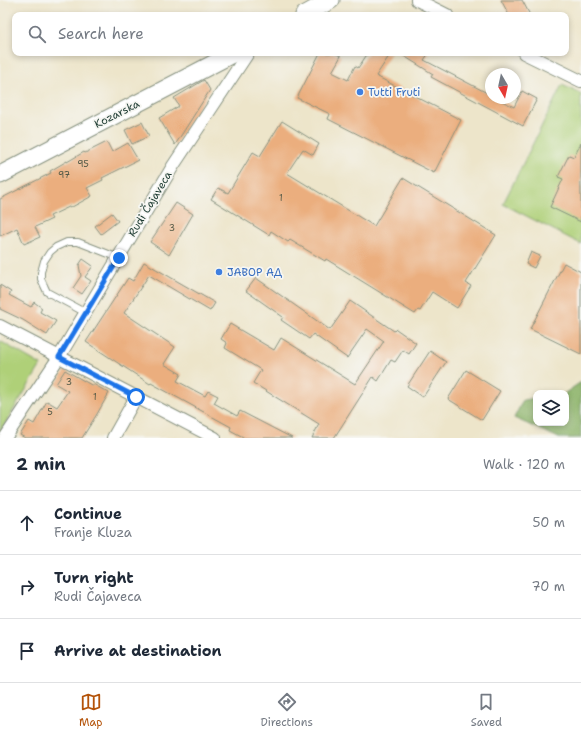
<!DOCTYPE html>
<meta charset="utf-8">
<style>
:root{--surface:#fff;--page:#f6f6f7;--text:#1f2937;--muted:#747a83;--line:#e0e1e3;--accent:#b45309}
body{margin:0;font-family:"Shantell Sans",sans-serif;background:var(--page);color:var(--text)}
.controls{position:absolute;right:12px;bottom:12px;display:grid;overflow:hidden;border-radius:8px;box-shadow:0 2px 6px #0003}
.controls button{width:36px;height:36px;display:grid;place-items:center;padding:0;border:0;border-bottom:1px solid var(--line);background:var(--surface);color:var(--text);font:20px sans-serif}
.compass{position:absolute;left:485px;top:68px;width:36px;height:36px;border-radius:50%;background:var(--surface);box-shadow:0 2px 6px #0003;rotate:171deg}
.stop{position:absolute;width:12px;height:12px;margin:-9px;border:3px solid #1a73e8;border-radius:50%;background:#fff}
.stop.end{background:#1a73e8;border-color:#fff;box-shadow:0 1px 4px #0008}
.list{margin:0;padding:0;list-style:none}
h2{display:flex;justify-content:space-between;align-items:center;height:52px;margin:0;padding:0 16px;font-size:17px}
h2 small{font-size:13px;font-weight:400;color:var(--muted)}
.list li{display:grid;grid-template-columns:26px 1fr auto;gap:12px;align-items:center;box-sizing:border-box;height:64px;padding:0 16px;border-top:1px solid var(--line)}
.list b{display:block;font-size:15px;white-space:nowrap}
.list p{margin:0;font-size:13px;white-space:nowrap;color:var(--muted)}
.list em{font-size:13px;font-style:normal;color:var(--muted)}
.icon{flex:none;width:22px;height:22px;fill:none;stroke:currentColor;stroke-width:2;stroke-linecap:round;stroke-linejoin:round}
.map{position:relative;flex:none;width:581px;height:438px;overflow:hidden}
.search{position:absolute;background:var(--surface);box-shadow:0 2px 6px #0003;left:12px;right:12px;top:12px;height:44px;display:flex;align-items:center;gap:10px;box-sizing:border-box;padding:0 14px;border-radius:8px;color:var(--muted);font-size:15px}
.sheet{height:244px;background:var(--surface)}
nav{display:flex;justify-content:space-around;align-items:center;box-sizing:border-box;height:56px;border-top:1px solid var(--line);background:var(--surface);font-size:11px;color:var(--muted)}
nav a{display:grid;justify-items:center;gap:2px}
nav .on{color:var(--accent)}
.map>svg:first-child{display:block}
.green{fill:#afd078;stroke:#678656}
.forest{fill:#8bb268;stroke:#55784e}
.building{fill:#ebae7e}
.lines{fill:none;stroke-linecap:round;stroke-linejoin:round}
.lane-casing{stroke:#86917f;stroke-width:8}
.street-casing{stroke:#86917f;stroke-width:14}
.secondary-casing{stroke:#86917f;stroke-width:19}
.lane{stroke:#fff;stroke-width:6}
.street{stroke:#fff;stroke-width:12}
.secondary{stroke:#fff;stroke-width:17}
.route{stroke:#1a73e8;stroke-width:5}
.shop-dot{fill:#3f7fe0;stroke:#f6f6f2;stroke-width:1.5}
.labels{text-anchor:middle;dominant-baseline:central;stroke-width:3.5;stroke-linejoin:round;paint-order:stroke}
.number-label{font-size:9px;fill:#525946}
.shop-label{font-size:11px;fill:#366cbe;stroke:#f6f6f2;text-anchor:start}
.street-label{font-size:11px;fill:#1f3d34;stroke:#f6f6f2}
</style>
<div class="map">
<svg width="581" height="438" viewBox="0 0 581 438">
<rect width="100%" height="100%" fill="#f6f6f2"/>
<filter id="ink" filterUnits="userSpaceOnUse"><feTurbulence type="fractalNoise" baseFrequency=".025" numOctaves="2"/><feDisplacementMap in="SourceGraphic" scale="8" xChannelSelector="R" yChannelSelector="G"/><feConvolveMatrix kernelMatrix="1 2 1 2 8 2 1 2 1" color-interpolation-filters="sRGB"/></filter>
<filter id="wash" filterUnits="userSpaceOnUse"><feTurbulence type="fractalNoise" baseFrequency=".012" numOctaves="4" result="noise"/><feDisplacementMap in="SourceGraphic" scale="16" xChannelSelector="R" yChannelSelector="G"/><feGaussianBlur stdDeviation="0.9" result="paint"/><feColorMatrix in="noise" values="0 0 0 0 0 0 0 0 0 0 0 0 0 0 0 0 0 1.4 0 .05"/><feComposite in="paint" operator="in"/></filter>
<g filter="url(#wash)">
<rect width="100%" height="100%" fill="#ede5ca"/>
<!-- green -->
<path class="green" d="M562 85 581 94V244L503 204Z
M0 341 41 365 0 432Z"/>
<!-- forest -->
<path class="forest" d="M581 382V438H559L514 418 523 400 536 398V423H566L565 393Z"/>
<g id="blocks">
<!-- building -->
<path class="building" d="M501 0H522L530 15H509Z
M320 53H334L341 56 332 72 348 80 355 66 358 68 368 53H391L376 76 461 120 434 173 328 119 330 114 297 98Z
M399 53H429L424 60 491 95V98H496L514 107 522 91 537 99 523 126 431 77 433 74Z
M204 80 210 90 175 145 159 118 179 106 174 98Z
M282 121 319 144 313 155 303 149 287 173 374 226 403 178 496 235 466 283 471 286 457 308 432 292 420 311 418 310 415 314 326 259 325 261 290 240 288 242 271 231 269 235 211 199 218 188 228 193 253 152 260 156Z
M142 122 149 136 132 144 125 130Z
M107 142 112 152 128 143 138 160 102 178 103 180 87 188 92 196 72 207 71 206 50 216 52 219 35 227 40 237 24 244 17 228 0 236V199L51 173 50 171 67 161V162L84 152 85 153Z
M581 143V222L550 207 563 179 558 177 569 155 574 157Z
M176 203 193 214 169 255 150 242Z
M112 213 118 221 101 234 95 226Z
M531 252 540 256 534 268 526 264Z
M83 259 93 266 85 277 91 281 82 294 73 288 81 276 79 265Z
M144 262 215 303 210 311 149 275 124 313 175 347 164 364 181 374 177 381 205 396 208 391 218 396 214 403 237 416 240 411 292 438H245L230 430 231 427 151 383 150 384 86 342 128 278 133 281Z
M564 263 581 272V354L530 329Z
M256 278 330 330 350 301 394 331 396 329 416 343 409 354 403 350 395 362 391 360 378 381 373 377 334 438H312L319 424 253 383 261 370 225 348 227 343 221 339 230 324 274 350 281 338 355 384 384 341 367 329 347 358 313 334 309 339 281 320 283 317 246 291Z
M0 285 11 292 9 295 31 307 34 302 42 308 40 312 56 321 47 335 23 320 0 309Z
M430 351 446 362 423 397 407 386Z
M65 370 93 386V384L109 393 97 414 82 438H25L20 435 29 421 34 424 47 401 57 407 68 391 56 384Z
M466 370 500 391 482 420 448 399Z"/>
</g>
</g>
<g filter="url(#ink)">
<use href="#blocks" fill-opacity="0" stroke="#86917f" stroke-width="1"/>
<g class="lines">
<defs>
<path id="lane" d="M86 313 47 292 41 279V272L44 261 50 252 56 247 67 242H78L119 258"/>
<path id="street" d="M417 0 447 15
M524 53 581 81
M0 326 215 438
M5 438 59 357 173 166 248 53
M113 438 136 397"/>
<path id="secondary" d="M304 15 331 0
M0 175 234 53"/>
</defs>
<!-- lane casing -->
<use href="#lane" class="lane-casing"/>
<!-- street casing -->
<use href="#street" class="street-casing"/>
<!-- secondary casing -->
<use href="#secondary" class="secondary-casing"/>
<!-- lane -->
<use href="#lane" class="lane"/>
<!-- street -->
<use href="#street" class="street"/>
<!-- secondary -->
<use href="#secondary" class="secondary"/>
</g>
</g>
<g class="lines" filter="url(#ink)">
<!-- route -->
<path class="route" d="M119 258 59 357 136 397"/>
</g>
<!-- markers -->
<g class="shop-dot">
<circle cx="360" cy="92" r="4"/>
<circle cx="219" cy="272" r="4"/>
</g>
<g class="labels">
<!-- number labels -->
<g class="number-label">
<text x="83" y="164">95</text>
<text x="64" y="175">97</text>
<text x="281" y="198">1</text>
<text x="172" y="228">3</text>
<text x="69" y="382">3</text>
<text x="95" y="397">1</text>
<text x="50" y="412">5</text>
</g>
<!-- shop labels -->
<g class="shop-label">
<text x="368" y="92">Tutti Fruti</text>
<text x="227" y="272">ЈАВОР АД</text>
</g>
<!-- street labels -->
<g class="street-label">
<text transform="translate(117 114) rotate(-27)">Kozarska</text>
<text transform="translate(150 204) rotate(-59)">Rudi Čajaveca</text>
</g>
</g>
</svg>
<div class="controls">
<button><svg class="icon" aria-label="layers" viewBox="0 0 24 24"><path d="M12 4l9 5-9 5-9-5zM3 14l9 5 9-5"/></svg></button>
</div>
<svg class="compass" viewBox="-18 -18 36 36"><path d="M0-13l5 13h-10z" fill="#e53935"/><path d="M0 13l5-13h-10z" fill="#747a83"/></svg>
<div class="stop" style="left:136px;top:397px"></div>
<div class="stop end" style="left:119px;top:258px"></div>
<div class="search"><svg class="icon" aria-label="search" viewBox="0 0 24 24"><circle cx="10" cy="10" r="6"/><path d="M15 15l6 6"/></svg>Search here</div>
</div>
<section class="sheet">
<h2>2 min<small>Walk · 120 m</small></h2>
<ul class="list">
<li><svg class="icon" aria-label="ahead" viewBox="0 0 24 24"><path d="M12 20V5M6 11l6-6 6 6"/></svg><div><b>Continue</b><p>Franje Kluza</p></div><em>50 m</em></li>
<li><svg class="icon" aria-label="right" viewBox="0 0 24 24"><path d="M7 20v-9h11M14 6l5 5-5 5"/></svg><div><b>Turn right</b><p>Rudi Čajaveca</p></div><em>70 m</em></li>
<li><svg class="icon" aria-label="arrive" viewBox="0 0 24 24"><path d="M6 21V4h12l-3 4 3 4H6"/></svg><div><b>Arrive at destination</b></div></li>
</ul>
</section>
<nav>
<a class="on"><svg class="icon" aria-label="map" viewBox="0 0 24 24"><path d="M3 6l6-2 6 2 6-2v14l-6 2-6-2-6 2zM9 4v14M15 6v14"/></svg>Map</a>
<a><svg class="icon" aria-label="directions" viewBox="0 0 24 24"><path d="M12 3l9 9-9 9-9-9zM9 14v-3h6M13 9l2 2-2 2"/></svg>Directions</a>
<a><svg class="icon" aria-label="saved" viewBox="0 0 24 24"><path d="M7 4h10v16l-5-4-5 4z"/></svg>Saved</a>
</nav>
